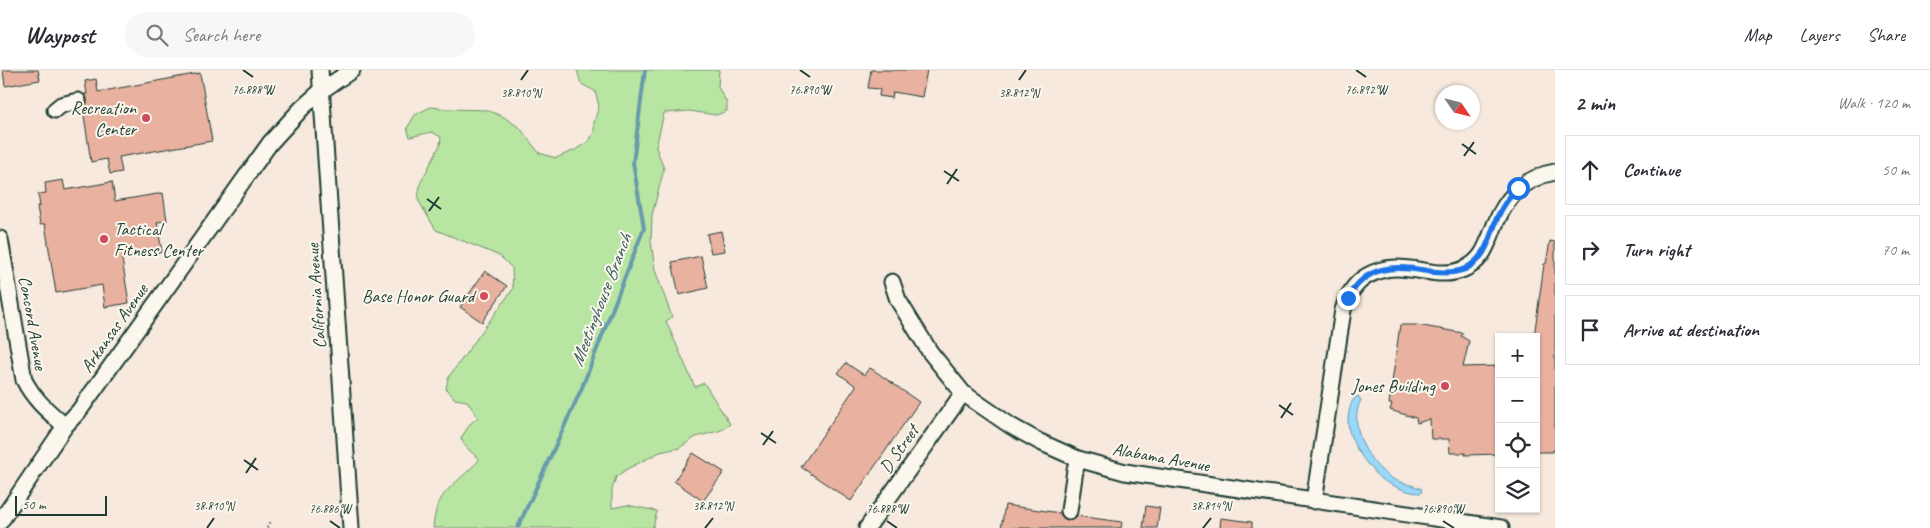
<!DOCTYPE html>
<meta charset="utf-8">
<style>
:root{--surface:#fff;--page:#f7f7f7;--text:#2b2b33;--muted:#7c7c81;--line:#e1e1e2}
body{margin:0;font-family:Caveat,sans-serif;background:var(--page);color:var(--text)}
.controls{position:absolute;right:15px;bottom:15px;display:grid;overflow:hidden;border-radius:0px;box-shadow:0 1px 4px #0004}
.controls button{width:45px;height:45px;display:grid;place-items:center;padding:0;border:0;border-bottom:1px solid var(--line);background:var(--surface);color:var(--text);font:25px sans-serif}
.compass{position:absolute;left:1435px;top:15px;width:45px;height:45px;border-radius:50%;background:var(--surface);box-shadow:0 1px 4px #0004;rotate:125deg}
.scale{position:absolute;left:15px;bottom:12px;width:92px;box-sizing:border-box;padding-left:5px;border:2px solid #1f3d34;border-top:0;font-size:14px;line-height:18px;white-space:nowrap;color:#1f3d34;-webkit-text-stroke:4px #fbf7ec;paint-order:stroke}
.stop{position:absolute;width:15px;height:15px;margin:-11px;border:4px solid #1a73e8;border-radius:50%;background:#fff}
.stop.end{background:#1a73e8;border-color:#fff;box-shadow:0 1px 5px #0008}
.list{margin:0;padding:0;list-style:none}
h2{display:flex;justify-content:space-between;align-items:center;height:65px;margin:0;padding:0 20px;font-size:21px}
h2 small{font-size:16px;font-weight:400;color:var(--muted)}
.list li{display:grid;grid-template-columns:32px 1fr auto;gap:15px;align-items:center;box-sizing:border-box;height:70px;margin:0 10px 10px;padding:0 10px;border:1px solid var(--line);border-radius:0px}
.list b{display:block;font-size:19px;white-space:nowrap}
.list em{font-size:16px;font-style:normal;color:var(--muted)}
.icon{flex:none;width:28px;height:28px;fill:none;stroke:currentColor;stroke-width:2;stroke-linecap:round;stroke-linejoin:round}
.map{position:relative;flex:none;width:1555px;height:458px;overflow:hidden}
header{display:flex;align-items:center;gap:30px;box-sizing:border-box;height:70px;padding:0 25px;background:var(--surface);border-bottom:1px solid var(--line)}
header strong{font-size:24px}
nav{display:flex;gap:28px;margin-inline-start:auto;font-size:18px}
.search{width:350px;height:45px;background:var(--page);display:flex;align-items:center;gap:12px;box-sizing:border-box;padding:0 18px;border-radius:28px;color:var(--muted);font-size:19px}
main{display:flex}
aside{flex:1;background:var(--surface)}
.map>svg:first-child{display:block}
.green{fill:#b9e5a2;stroke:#6c916b}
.water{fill:#98d9fa;stroke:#689bab}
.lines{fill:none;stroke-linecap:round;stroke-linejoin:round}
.stream{stroke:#689bab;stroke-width:4}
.building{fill:#e9b1a0;stroke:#1f3d34}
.minor-casing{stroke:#1f3d34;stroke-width:19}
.path{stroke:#1f3d34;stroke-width:2.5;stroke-dasharray:1 4;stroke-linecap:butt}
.minor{stroke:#fbf7ec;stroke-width:15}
.route{stroke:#1a73e8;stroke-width:6}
.ticks{fill:none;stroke:#1f3d34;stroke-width:2}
.poi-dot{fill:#d1495b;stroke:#fbf7ec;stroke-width:2}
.labels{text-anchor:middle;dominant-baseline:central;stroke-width:4;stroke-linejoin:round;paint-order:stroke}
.poi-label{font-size:18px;fill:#1f3d34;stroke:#fbf7ec;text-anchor:end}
.street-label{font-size:18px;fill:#1f3d34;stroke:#fbf7ec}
.water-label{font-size:19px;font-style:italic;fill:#375c5c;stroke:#fbf7ec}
.ticks-label{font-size:12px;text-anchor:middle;fill:#1f3d34;stroke:#fbf7ec;stroke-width:4;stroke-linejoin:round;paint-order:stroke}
</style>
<header>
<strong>Waypost</strong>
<div class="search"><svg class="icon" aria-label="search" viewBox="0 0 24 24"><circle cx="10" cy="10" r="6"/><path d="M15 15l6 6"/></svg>Search here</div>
<nav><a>Map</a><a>Layers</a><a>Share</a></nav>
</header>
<main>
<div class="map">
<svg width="1555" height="458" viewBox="0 0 1555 458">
<rect width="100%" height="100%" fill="#f7e9dd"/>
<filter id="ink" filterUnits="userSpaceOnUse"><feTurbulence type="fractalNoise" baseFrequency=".02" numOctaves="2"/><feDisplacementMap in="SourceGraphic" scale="10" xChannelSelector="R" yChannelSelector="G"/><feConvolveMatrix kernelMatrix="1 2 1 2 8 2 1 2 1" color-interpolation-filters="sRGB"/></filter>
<g filter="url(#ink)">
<!-- green -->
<path class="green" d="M577 0H719L718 17 727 33V41L716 45 689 41 664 43 656 77 664 99 652 145 651 171 655 200 672 247 666 251 695 317 704 313 730 354 722 360 696 367 679 378 660 382 627 399 616 407 612 420V438L627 435 657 441 653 457 650 458H433C436 419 456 416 479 390 472 381 465 379 461 368L470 354 478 347 467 331 455 329 446 319 448 308 513 219 512 198 500 186 436 160 418 130 420 114 440 75 441 67 432 62 410 67 407 58 415 45 430 37 450 39 487 40 504 47 520 58 539 83 556 88 575 80 589 71 594 62V52L599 36 595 21 581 14Z"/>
<!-- water -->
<path class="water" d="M1358 326 1361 330C1347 356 1369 395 1393 409 1403 414 1414 415 1422 419L1421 423C1410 424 1382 413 1375 403 1374 401 1373 398 1371 396L1368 395C1355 378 1343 360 1350 338 1351 333 1353 328 1358 326Z"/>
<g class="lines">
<!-- stream -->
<path class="stream" d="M518 457 581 320 644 158 633 93 645 0"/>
</g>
<!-- building -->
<path class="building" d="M3 0H38L40 10 5 16Z
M871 0H927L922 27 893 22 892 28 879 26 880 19 868 18Z
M200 3 212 71 119 87 122 102 110 104 107 89 91 92 83 39 87 33V28L84 24H87L85 11 96 9 98 22Z
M63 110 65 120 112 112 115 131 163 123 167 151 157 152 162 182 122 189 129 233 105 237 102 215 56 223 45 154 40 155 37 136H40L38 124 46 123 45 113Z
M721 161 725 181 711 183 707 164Z
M1550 171 1555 172V380H1553V382H1536V267H1534L1544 194H1546Z
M701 186 708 218 679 225 672 192Z
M485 201 507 216 482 252 460 237Z
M1400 255H1417L1463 263 1461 266 1469 271 1463 297 1499 296V384L1465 385V383H1450L1449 369H1431L1430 349 1417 353 1416 348 1390 340 1392 334H1389Z
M846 293 864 305 869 298 872 299 919 332 851 431 801 397 856 316 838 303Z
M693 383 724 402 703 431 674 411Z
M1005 435 1060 443 1063 448 1068 450 1073 449 1077 446 1122 452 1121 458H1001Z
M1146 436 1160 438 1157 458H1143Z
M1221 448 1252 452V458H1220Z"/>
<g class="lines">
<defs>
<path id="minor" d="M320 0 351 458
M55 40 61 35 78 31
M0 169 24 310C34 330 49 342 65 356
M892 212 898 230 930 282 963 323 1011 356 1040 372 1078 389 1125 402 1501 458
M1314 431 1343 240C1347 227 1355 213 1367 206 1403 185 1433 213 1464 199 1480 192 1485 180 1491 165 1502 133 1520 108 1555 102
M1069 441 1075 400 1078 389
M0 452 65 356 79 341 270 73 303 37 321 21 352 0
M867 458 963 323"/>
</defs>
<!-- minor casing -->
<use href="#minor" class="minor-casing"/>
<!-- path -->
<path class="path" d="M267 458 271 449"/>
<!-- minor -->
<use href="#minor" class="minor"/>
</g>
</g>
<g class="lines" filter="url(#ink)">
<!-- route -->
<path class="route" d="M1348 228C1366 195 1394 195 1427 201 1440 203 1453 204 1465 199 1488 187 1489 167 1498 146 1503 135 1510 126 1518 118"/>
</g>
<!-- ticks -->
<path class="ticks" d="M243 0 253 7M800 0 810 7M1356 0 1366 7M521 10 528 0M1019 10 1026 0M1462 74 1476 84M1464 86 1474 72M944 101 959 111M947 114 957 99M427 129 441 139M429 141 439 127M1279 335 1293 345M1281 348 1291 333M761 363 776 373M763 375 773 361M244 390 258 400M246 403 256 388M330 451 340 458M887 451 897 458M1443 451 1454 458M207 458 214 448M705 458 713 448M1203 458 1211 448"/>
<!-- markers -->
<g class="poi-dot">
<circle cx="146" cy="48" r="5"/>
<circle cx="104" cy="169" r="5"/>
<circle cx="484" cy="226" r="5"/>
<circle cx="1445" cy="316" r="5"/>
</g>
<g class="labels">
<!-- poi labels -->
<g class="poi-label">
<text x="136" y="38">Recreation<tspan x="136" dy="21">Center</tspan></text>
<text x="114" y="159" text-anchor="start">Tactical<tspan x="114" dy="21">Fitness Center</tspan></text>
<text x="474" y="226">Base Honor Guard</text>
<text x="1435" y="316">Jones Building</text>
</g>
<!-- street labels -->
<g class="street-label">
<text transform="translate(316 226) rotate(-94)">California Avenue</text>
<text transform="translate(33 253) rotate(80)">Concord Avenue</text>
<text transform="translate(114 258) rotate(-55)">Arkansas Avenue</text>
<text transform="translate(899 379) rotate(-55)">D Street</text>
<text transform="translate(1161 387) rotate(10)">Alabama Avenue</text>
</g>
<!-- water labels -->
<g class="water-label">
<text transform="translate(601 230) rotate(-69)">Meetinghouse Branch</text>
</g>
</g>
<g class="ticks-label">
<text x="253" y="24">76.888°W</text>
<text x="810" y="24">76.890°W</text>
<text x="1366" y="24">76.892°W</text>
<text x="521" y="27">38.810°N</text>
<text x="1019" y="27">38.812°N</text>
<text x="214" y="440">38.810°N</text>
<text x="713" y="440">38.812°N</text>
<text x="1211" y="440">38.814°N</text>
<text x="330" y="443">76.886°W</text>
<text x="887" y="443">76.888°W</text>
<text x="1443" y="443">76.890°W</text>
</g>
</svg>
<div class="controls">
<button>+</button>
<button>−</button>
<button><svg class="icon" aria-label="locate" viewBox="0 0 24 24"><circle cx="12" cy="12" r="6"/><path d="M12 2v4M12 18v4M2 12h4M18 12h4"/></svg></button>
<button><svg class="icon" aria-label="layers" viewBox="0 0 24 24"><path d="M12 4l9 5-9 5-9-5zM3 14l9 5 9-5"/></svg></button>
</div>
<svg class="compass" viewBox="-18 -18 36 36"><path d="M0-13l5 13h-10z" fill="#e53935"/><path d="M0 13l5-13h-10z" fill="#7c7c81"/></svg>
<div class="scale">50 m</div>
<div class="stop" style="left:1518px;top:118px"></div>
<div class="stop end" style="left:1348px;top:228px"></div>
</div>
<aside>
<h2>2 min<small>Walk · 120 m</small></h2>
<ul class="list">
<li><svg class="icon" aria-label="ahead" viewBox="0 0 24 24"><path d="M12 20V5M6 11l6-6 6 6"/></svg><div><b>Continue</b></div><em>50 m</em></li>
<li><svg class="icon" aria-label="right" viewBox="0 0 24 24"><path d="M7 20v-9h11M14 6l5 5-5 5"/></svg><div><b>Turn right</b></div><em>70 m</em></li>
<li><svg class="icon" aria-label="arrive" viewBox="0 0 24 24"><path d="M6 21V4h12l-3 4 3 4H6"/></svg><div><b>Arrive at destination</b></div></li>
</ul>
</aside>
</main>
